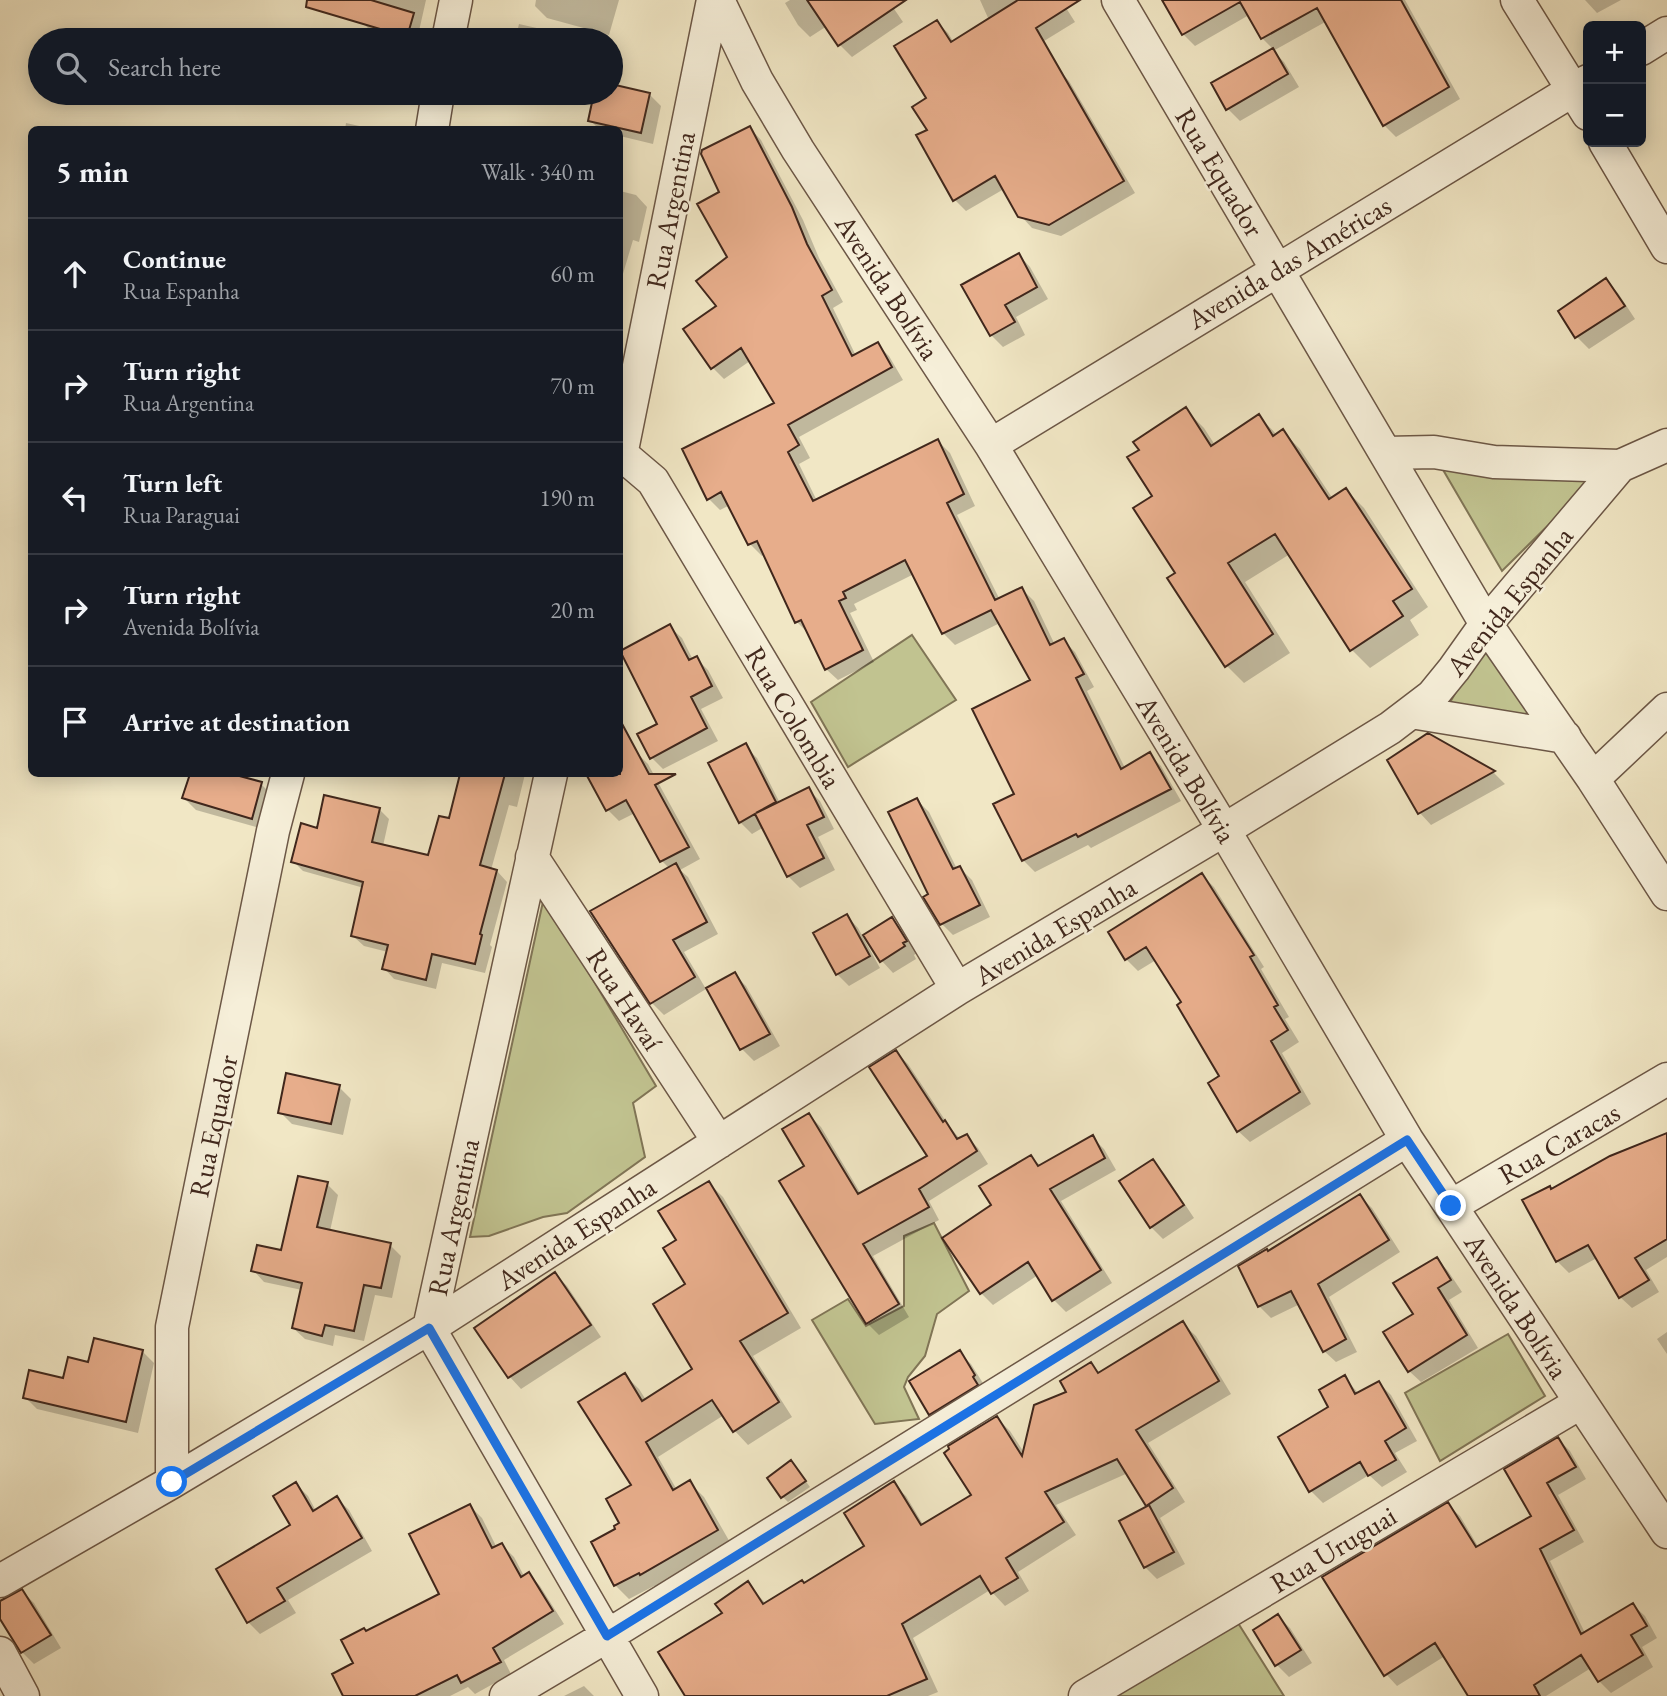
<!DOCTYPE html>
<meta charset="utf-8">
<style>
:root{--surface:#171b24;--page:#242831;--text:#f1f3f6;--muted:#9ea1a6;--line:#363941}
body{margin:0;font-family:"EB Garamond",serif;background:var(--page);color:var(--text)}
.controls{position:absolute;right:21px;top:21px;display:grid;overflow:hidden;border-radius:10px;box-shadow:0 4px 18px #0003}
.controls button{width:63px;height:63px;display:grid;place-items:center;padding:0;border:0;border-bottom:2px solid var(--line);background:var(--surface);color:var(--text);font:35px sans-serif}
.stop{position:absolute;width:21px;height:21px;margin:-16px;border:5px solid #1a73e8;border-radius:50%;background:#fff}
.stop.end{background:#1a73e8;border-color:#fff;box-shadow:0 2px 7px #0008}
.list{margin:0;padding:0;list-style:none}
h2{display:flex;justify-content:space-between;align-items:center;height:91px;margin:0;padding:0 28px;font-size:30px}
h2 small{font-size:23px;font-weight:400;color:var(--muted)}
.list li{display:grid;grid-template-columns:46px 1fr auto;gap:21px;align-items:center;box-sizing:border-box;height:112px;padding:0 28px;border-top:2px solid var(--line)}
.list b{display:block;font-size:26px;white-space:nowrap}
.list p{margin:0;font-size:23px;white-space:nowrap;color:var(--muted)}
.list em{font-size:23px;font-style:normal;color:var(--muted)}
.icon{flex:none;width:38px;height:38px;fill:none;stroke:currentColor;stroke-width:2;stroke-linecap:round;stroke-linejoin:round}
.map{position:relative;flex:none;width:1667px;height:1696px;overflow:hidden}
.search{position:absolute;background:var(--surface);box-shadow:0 4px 18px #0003;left:28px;top:28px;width:595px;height:77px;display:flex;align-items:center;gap:18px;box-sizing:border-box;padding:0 24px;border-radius:38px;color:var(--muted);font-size:26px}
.panel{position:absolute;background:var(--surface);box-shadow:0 4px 18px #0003;left:28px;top:126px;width:595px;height:651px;border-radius:10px}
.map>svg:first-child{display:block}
.green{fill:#c1c390;stroke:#807556;stroke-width:2}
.shadow{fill:#0003}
.building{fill:#e7ad8b;stroke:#40271c;stroke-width:2}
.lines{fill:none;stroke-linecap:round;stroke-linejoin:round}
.street-casing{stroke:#6c5746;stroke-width:35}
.street{stroke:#f6efd9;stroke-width:32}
.route{stroke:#1a73e8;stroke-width:9}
.labels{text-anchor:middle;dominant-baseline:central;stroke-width:5;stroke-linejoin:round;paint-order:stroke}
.street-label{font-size:28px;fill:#40271c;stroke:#f6efd9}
</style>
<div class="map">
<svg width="1667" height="1696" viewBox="0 0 1667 1696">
<rect width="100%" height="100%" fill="#f1e7c5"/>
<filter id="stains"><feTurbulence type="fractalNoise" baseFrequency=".00286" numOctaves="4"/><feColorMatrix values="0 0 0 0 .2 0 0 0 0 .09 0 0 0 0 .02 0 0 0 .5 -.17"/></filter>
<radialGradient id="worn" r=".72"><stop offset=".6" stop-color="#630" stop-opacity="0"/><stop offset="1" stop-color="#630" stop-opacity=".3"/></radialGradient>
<!-- green -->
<path class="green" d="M1442 468 1597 477 1502 571Z
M912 635 956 700 848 767 811 702Z
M1486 641 1545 724 1449 704Z
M544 897 656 1086 633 1103 645 1157 567 1213 543 1217 489 1236 470 1237Z
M934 1223 969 1291 937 1314 925 1356 908 1377 904 1387 919 1419 875 1424 812 1320 848 1299 866 1326 904 1306V1236Z
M1508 1334 1545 1396 1440 1461 1405 1393Z
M1238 1623 1284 1696H1090Z"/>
<!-- shadow -->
<path class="shadow" d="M369 0H426L417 40H401L371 31 362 22Z
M536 0H619L609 35 547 18 535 6Z
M790 0H888L903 22 852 57 840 45 827 26 810 37 798 25 785 3Z
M980 0H1061L1075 22 1013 60 1002 49Z
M1180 0H1405L1460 99 1396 137 1384 125 1327 21 1273 51 1284 62 1299 87 1240 121 1228 109 1213 84 1273 49 1262 38 1249 15 1195 46 1183 34Z
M1585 0H1621L1597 13Z
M937 22 948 33 1018 146 1058 69 1069 81 1135 193 1061 236 1032 228 1020 215 1004 189 966 211 955 200 929 130 928 98Z
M519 24 550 31 556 37 555 40H515Z
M611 86 649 94 661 106 653 144 620 136V130H600L590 120 596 93H611Z
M346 123 377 130H345Z
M750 128 761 140 803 220 819 258 843 302 833 308 856 356 877 344 889 356 903 380 799 437 810 458 799 464 817 501 938 441 950 453 975 506 957 515 1000 600 1022 589 1034 601 1055 645 1063 640 1075 652 1094 687 1087 691 1125 768 1149 754 1161 766 1181 801 1091 848 1088 845 1035 872 1023 860 1016 794 1032 681 1000 623 955 645 943 633 914 574 854 604 857 610 850 613 874 662 838 680 826 669 809 634 797 622 765 554 762 556 750 544 730 505 720 510 708 498 776 404 750 361 724 379 712 367 719 306 729 257 722 193Z
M620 191 636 195 647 207 639 242 633 240 620 284Z
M1019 255 1030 267 1048 299 1016 317 1025 335 1003 347 991 335Z
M1606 281 1618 293 1635 319 1589 349 1577 337 1560 311Z
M1186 410 1204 428 1215 445 1259 416 1277 435 1282 431 1300 449 1333 499 1346 490 1364 508 1428 607 1410 620 1419 635 1370 668 1352 650 1290 554 1245 582 1290 653 1244 683 1226 665 1178 574 1141 450Z
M670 627 682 638 693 660 696 658 708 670 723 698 701 709 718 741 663 769 651 757 659 724Z
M1428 735 1494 773 1505 784 1431 825 1420 813 1389 761Z
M745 746 757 758 780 803 808 789 820 801 834 829 818 837 835 870 800 888 788 876 764 827 752 834 740 822Z
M636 752 648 764 700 859 680 870 688 877 718 934 684 952 706 989 664 1015 652 1003 670 869 662 861 635 813 619 821 608 810 590 776 595 774H620V761Z
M191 774H226L261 784 273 796 263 829 196 810 184 798Z
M462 774H525L517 807 509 805 491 870 497 871 507 882 490 945 492 947 485 973 442 963 436 989 394 979 384 968 388 952 364 946 353 936 364 888 303 871 293 861 318 830 379 809 389 819 383 846 429 857 450 820Z
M917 800 929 812 957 869 960 868 972 880 990 917 953 935 941 923 930 895Z
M1202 875 1214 887 1264 967 1261 969 1289 1017 1285 1019 1299 1042 1282 1053 1311 1104 1250 1142 1238 1131 1222 1076 1183 1003 1156 960 1138 971 1126 959Z
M847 916 858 928 880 968 849 986 837 974Z
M892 919 904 931 917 953 914 955 916 959 893 973 882 961Z
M734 974 746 986 780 1046 754 1061 742 1049 708 989Z
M896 1052 908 1064 949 1126 960 1139 966 1136 978 1148 988 1164 929 1201 939 1220 873 1256 909 1317 879 1335 867 1323 807 1167 809 1115 821 1127 861 1194 930 1156Z
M339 1087 351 1099 343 1135 292 1124 280 1112Z
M1667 1135V1257L1646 1270 1659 1292 1632 1308 1620 1297 1597 1258 1569 1273 1557 1261 1552 1190Z
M1093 1138 1104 1149 1116 1170 1061 1201 1112 1283 1066 1312 1054 1300 1038 1275 993 1305 981 1293 993 1206 1031 1157 1041 1166Z
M1152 1161 1164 1173 1194 1218 1163 1239 1151 1227Z
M709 1183 723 1197 801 1328 753 1356 792 1417 748 1445 734 1430 724 1415 658 1457 677 1490 690 1483 704 1497 731 1544 656 1588 654 1586 629 1599 615 1585 618 1529 622 1524 633 1485 625 1375 639 1389 646 1400 694 1370 687 1285 678 1241Z
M327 1184 338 1195 330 1231 390 1245 401 1256 392 1298 375 1295 364 1341 335 1335 333 1346 305 1339 293 1328 302 1290 264 1282 253 1270 283 1252Z
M1360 1196 1372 1208 1400 1252 1329 1297 1357 1352 1336 1362 1324 1351 1300 1304 1271 1318 1259 1306 1269 1253Z
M1437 1259 1448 1271 1462 1292 1449 1300 1478 1348 1421 1382 1409 1371 1415 1315Z
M555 1274 567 1286 601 1337 521 1389 510 1377 477 1328Z
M1183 1324 1196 1336 1231 1394 1148 1443 1185 1502 1160 1518 1185 1564 1157 1579 1145 1567 1150 1507 1128 1473 1056 1505 1076 1535 1018 1572 1029 1591 1005 1606 990 1590 913 1638 938 1692 928 1696H690L724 1613 748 1583 766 1604 804 1585 867 1546 893 1484 906 1496 924 1526 973 1495 997 1418 1010 1431 1025 1454 1091 1365 1100 1374Z
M1667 1332V1354L1657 1339Z
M142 1351 154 1363 138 1433 37 1409 25 1397 64 1380 89 1364Z
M960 1353 971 1364 986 1388 942 1426 930 1414Z
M1345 1378 1359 1394 1379 1383 1391 1395 1417 1441 1395 1453 1407 1472 1382 1487 1369 1475 1323 1503 1311 1491 1331 1407Z
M1558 1439 1570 1451 1586 1479 1558 1495 1584 1542 1550 1561 1585 1633 1633 1605 1645 1616 1657 1638 1642 1647 1653 1667 1611 1693 1599 1681 1591 1668 1546 1696H1466L1469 1694 1445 1656 1397 1686 1386 1674 1448 1505 1460 1516 1479 1548 1533 1516Z
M796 1468 810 1487 788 1502 783 1497Z
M296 1484 308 1496 316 1511 337 1498 349 1510 372 1551 288 1600 296 1613 260 1634 248 1622 293 1526Z
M470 1506 482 1518 497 1548 502 1545 514 1557 524 1576 529 1574 540 1586 564 1624 504 1660 511 1674 475 1694 468 1687 450 1696H345L366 1632 441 1595Z
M22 1591 34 1603 61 1648 34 1664 22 1652 0 1616V1604Z
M1278 1616 1290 1628 1312 1663 1289 1677 1277 1665Z
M584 1686 594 1696H564Z"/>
<!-- building -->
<path class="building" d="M307 0H371L414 13 407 37 306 7Z
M807 0H906L838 46Z
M1018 0H1080L1036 28 1124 181 1049 225 1018 217 995 176 953 201 916 135 927 130 912 107 926 98 894 46 937 20 951 42Z
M1162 0H1401L1449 87 1383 126 1317 8 1261 39 1240 2 1182 35Z
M1273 48 1288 74 1226 110 1211 83Z
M611 84 650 93 641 133 588 121 594 93H611Z
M750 126 792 207 807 244 832 290 822 296 852 356 878 342 892 367 788 425 799 445 788 452 813 501 938 439 964 494 947 503 995 600 1022 587 1050 645 1064 638 1084 674 1076 678 1121 769 1150 752 1171 789 1078 837 1076 834 1022 861 993 804 1014 794 972 709 1030 680 991 610 942 634 905 560 843 592 846 598 839 601 863 650 825 670 801 620 795 623 757 541 748 545 721 492 707 500 682 449 774 403 741 348 711 369 683 329 716 306 696 281 727 257 697 204 719 192 701 154 702 150Z
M1019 253 1037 287 1005 305 1015 322 990 336 961 285Z
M1606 278 1625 306 1575 338 1558 311Z
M1186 407 1211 446 1259 414 1273 436 1283 429 1329 499 1346 488 1412 589 1393 601 1403 616 1350 651 1275 534 1228 563 1273 634 1225 667 1167 578 1175 573 1133 508 1152 496 1127 457 1139 450 1133 442Z
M670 624 689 660 697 656 712 686 691 697 707 728 650 759 637 734 657 724 620 651Z
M620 720 649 774H676L655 785 689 847 660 862 626 800 606 811 586 774H620Z
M1428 733 1495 771 1418 814 1387 760Z
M746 743 776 802 756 813 809 787 824 817 807 825 824 858 787 877 755 814 739 823 708 763Z
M190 774H232L262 782 252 819 182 798Z
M460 774H505L480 865 497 870 480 934 482 935 475 964 432 954 426 980 382 969 388 945 351 936 363 882 291 862 301 823 317 828 324 795 380 808 372 842 428 855 439 816 449 818Z
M917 798 953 869 960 866 980 905 940 925 923 897 928 894 888 812Z
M676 863 707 922 673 940 695 977 650 1004 590 911Z
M1202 873 1254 955 1250 957 1278 1005 1274 1007 1288 1030 1271 1041 1300 1092 1237 1132 1208 1083 1219 1076 1177 1005 1181 1002 1146 947 1125 960 1108 932Z
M847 914 870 956 836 975 813 933Z
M892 917 907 941 903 943 905 946 880 962 863 935Z
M735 972 770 1034 740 1050 706 988Z
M896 1050 943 1122 945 1120 957 1139 967 1134 977 1151 919 1189 929 1207 863 1244 899 1304 866 1324 779 1181 804 1166 782 1129 809 1113 858 1194 927 1156 869 1067Z
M286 1073 340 1085 331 1124 278 1113Z
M1667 1133V1239L1635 1258 1649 1280 1619 1298 1588 1245 1556 1262 1522 1200 1550 1186 1551 1189 1610 1156Z
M1093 1135 1105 1158 1050 1189 1101 1270 1052 1301 1028 1262 980 1294 942 1238 991 1205 979 1186 1031 1155 1038 1166Z
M1153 1159 1184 1205 1150 1228 1119 1181Z
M298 1176 328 1182 317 1227 391 1243 381 1288 364 1285 354 1331 325 1325 322 1336 292 1328 302 1283 251 1271 257 1245 281 1250Z
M709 1181 788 1313 740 1341 779 1402 733 1432 712 1400 646 1442 673 1490 690 1480 718 1530 640 1575 639 1573 614 1586 591 1542 615 1529 614 1526 619 1523 606 1499 631 1485 578 1402 625 1373 642 1401 692 1369 653 1304 685 1284 663 1248 676 1240 658 1211Z
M1360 1194 1389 1240 1318 1284 1346 1339 1323 1352 1291 1291 1258 1307 1238 1266 1267 1249 1268 1251Z
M1437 1257 1451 1280 1438 1288 1467 1335 1408 1372 1383 1332 1413 1314 1393 1283Z
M555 1272 591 1325 508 1378 474 1328Z
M1183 1321 1219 1381 1136 1430 1173 1488 1146 1506 1117 1459 1045 1492 1064 1522 1006 1558 1018 1578 991 1594 980 1576 902 1624 927 1679 887 1696H685L658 1652 722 1613 715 1604 748 1581 763 1604 802 1580 804 1583 864 1546 844 1513 894 1481 921 1525 971 1495 944 1453 949 1449 948 1446 997 1416 1022 1456 1034 1405 1066 1392 1060 1381 1091 1362 1098 1373Z
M94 1338 143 1350 126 1422 23 1398 29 1370 63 1378 68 1357 88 1362Z
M960 1350 975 1375 973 1377 978 1385 929 1415 909 1381Z
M1345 1375 1355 1394 1379 1381 1406 1428 1385 1441 1396 1460 1368 1476 1360 1462 1309 1492 1278 1437 1328 1407 1319 1390Z
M1558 1437 1576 1467 1547 1483 1574 1530 1540 1549 1581 1634 1633 1603 1647 1626 1631 1635 1643 1655 1598 1682 1581 1655 1534 1685 1540 1696H1468L1435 1643 1384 1676 1322 1577 1448 1502 1476 1547 1531 1516 1504 1469Z
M791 1460 806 1481 781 1498 767 1478Z
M296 1482 313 1511 337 1496 362 1538 277 1588 285 1601 247 1623 216 1569 290 1525 273 1496Z
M470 1504 492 1548 502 1543 521 1577 529 1572 553 1611 493 1648 501 1662 461 1683 457 1675 415 1696H343L332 1674 353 1663 341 1640 364 1628 366 1631 439 1594 409 1534Z
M1149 1505 1174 1552 1144 1568 1119 1521Z
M22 1589 51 1635 21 1653 0 1619V1601Z
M1278 1614 1301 1650 1275 1666 1253 1630Z"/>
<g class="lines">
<defs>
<path id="street" d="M718 0 757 81 798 150 991 445 1224 830 1407 1140 1667 1532
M1118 0 1486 624 1593 779 1667 894
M1517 0 1588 114
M448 40 456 0
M1641 49 1667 33
M432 130 438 93
M1605 142 1667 247
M991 445 1588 81
M620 453 653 481 957 989
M1386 453 1434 452 1494 462 1620 466 1667 445
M620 460 713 0
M1411 712 1565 737
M551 774 429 1328 642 1696
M1593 779 1667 709
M532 857 719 1142
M1451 1206 1667 1079
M172 1482V1327L273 831 288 774
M0 1581 172 1482 429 1328 957 989 1224 830 1390 728 1432 696 1454 669 1486 624 1620 466
M0 1653 23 1696
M506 1696 607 1636 1407 1140
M1085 1696 1580 1403"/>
</defs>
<!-- street casing -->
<use href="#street" class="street-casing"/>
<!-- street -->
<use href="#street" class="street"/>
</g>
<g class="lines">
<!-- route -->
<path class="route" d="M172 1482 429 1328 607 1636 1407 1140 1451 1206"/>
</g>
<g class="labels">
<!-- street labels -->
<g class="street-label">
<text transform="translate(1220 172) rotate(59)">Rua Equador</text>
<text transform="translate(670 210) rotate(-79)">Rua Argentina</text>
<text transform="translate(1289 262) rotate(-31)">Avenida das Américas</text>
<text transform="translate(888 287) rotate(57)">Avenida Bolívia</text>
<text transform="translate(1509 601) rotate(-51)">Avenida Espanha</text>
<text transform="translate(794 717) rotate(59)">Rua Colombia</text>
<text transform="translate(1187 769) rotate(59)">Avenida Bolívia</text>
<text transform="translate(1055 931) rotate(-31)">Avenida Espanha</text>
<text transform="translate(625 999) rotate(57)">Rua Havaí</text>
<text transform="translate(213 1126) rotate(-78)">Rua Equador</text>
<text transform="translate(1559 1143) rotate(-30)">Rua Caracas</text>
<text transform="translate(453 1217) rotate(-78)">Rua Argentina</text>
<text transform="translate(576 1233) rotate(-33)">Avenida Espanha</text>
<text transform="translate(1517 1306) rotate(57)">Avenida Bolívia</text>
<text transform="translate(1333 1549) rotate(-31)">Rua Uruguai</text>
</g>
</g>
<rect width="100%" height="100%" filter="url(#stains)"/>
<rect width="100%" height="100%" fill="url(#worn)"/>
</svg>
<div class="controls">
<button>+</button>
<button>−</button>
</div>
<div class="stop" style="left:172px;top:1482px"></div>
<div class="stop end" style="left:1451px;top:1206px"></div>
<div class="search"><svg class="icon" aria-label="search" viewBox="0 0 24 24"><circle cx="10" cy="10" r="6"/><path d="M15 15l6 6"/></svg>Search here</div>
<section class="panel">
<h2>5 min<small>Walk · 340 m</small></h2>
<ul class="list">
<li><svg class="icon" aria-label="ahead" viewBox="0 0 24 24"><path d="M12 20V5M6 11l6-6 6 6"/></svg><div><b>Continue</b><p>Rua Espanha</p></div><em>60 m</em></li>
<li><svg class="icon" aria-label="right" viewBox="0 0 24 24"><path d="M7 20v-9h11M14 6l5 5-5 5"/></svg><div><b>Turn right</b><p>Rua Argentina</p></div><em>70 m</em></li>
<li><svg class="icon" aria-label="left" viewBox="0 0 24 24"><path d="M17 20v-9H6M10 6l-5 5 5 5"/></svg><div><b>Turn left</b><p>Rua Paraguai</p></div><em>190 m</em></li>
<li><svg class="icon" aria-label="right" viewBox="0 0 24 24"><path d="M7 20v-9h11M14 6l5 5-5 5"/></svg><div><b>Turn right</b><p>Avenida Bolívia</p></div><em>20 m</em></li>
<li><svg class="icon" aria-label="arrive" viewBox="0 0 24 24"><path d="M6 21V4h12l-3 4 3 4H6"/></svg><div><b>Arrive at destination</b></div></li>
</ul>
</section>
</div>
